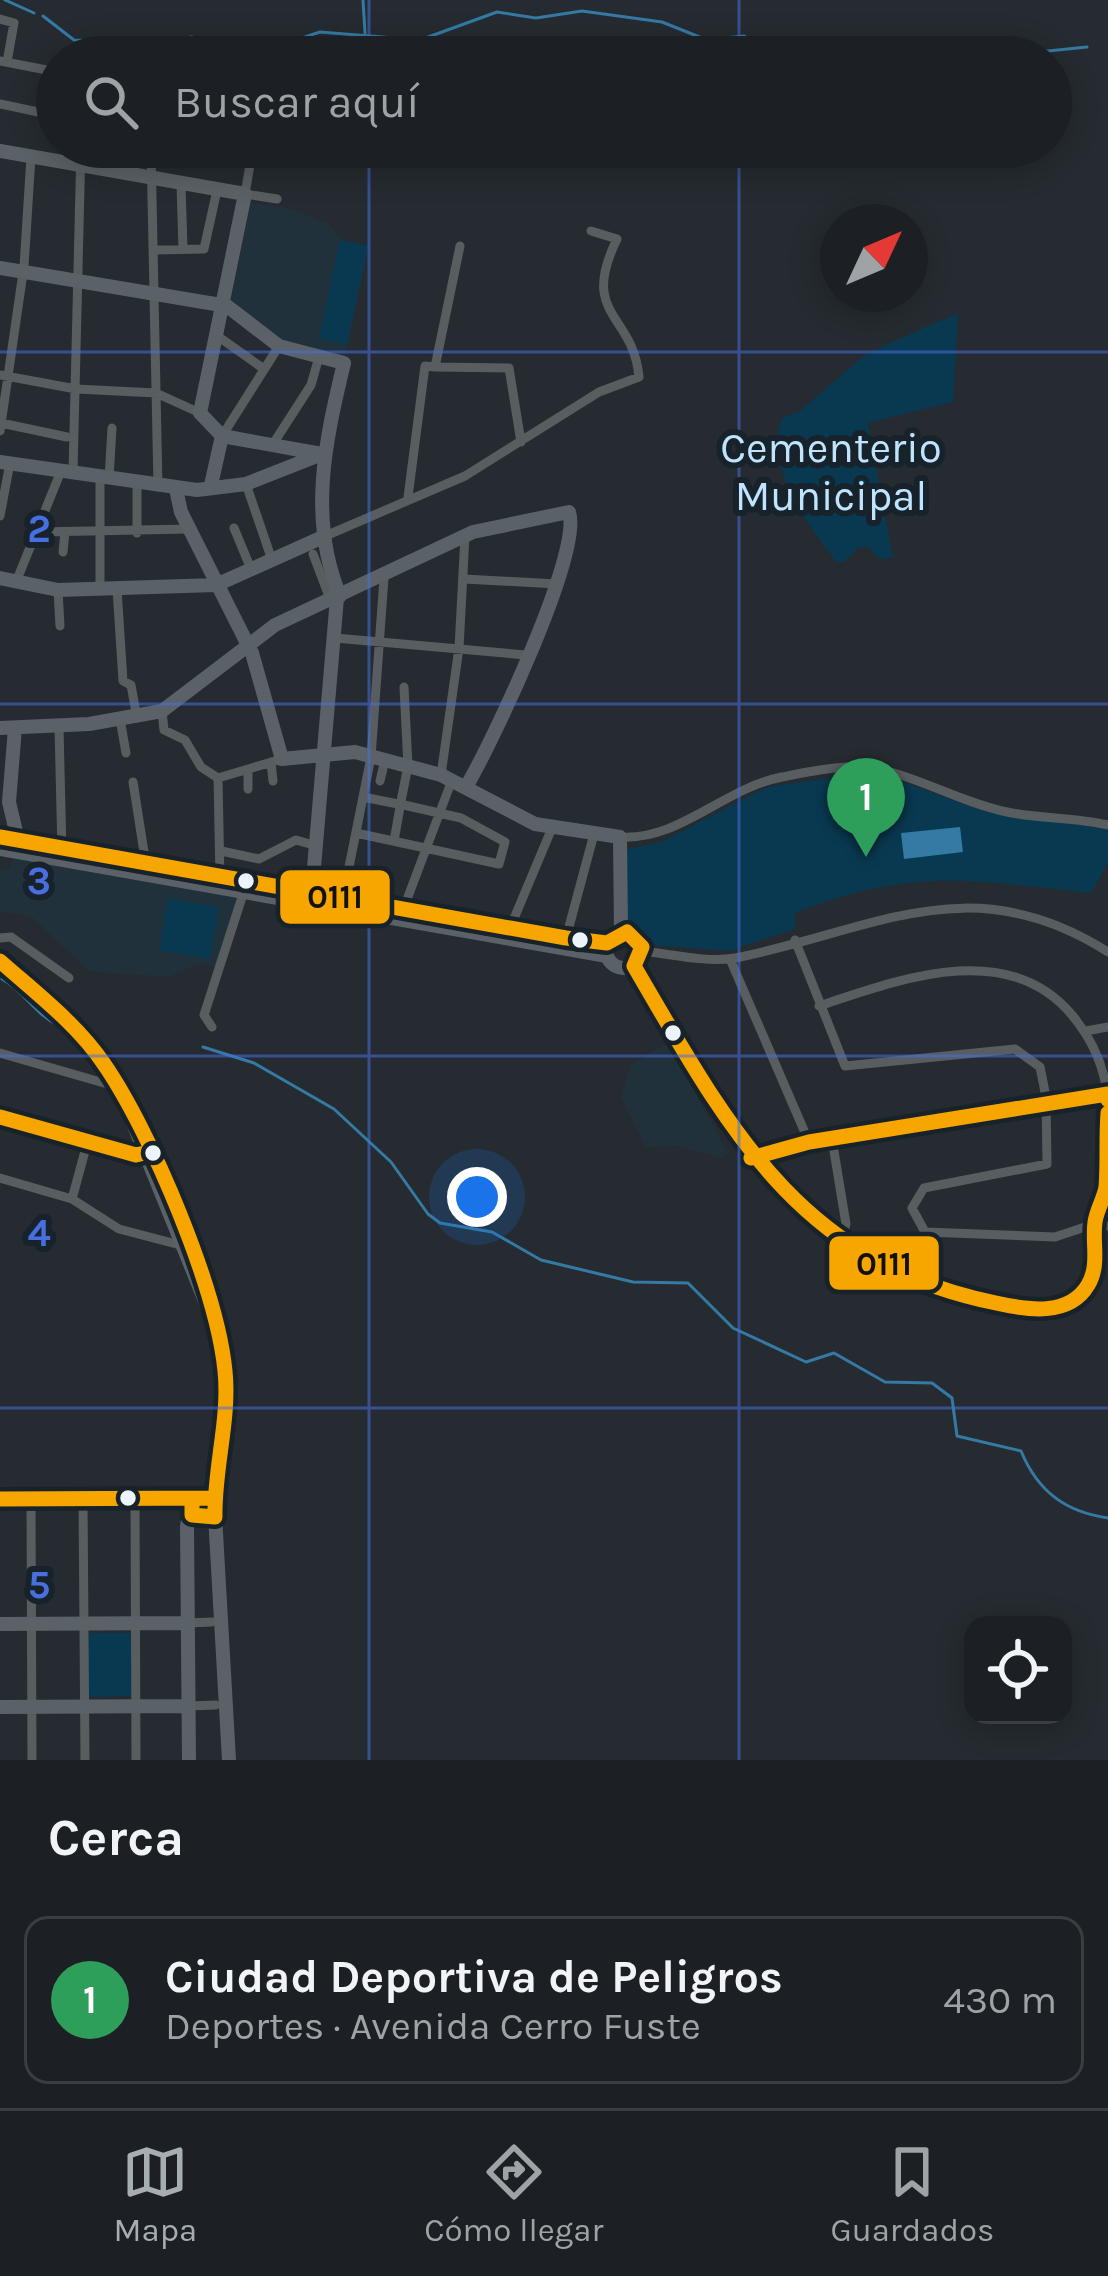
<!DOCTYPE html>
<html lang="es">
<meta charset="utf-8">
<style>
:root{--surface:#1c2024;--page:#292d31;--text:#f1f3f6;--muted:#a0a3a6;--line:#3a3e41;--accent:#a7aeb3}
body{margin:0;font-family:Karla,sans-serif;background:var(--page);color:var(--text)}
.controls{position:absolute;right:36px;bottom:36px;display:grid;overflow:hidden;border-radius:24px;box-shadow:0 6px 30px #0003}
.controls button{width:108px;height:108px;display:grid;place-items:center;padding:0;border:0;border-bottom:3px solid var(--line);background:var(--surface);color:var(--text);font:60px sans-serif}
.compass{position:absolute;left:820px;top:204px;width:108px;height:108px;border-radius:50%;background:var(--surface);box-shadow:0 6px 30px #0003;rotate:46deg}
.you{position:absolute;left:477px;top:1197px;width:42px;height:42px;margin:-30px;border:9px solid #fff;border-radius:50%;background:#1a73e8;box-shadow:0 0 0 18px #1a73e833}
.badge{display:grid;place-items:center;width:78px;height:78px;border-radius:50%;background:var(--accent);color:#fff;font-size:39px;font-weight:700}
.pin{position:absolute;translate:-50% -99px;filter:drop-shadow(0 3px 6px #0008)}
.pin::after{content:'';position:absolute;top:63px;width:42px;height:36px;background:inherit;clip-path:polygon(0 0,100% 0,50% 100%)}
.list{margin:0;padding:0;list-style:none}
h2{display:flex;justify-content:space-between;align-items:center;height:156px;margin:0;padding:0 48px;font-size:51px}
h2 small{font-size:39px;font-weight:400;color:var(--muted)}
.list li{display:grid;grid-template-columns:78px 1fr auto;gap:36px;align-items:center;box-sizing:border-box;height:168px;margin:0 24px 24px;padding:0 24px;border:3px solid var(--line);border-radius:24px}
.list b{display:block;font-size:45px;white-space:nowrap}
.list p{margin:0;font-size:39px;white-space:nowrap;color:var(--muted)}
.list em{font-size:39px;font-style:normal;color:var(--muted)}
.icon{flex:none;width:66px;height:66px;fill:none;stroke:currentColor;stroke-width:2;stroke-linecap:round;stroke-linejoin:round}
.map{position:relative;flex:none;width:1108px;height:1760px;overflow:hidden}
.search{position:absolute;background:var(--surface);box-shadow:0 6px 30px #0003;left:36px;right:36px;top:36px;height:132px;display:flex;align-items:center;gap:30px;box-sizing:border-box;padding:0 42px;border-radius:66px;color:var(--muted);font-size:45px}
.sheet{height:348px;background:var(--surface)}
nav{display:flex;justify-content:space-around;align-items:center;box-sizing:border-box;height:168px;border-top:3px solid var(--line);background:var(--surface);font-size:33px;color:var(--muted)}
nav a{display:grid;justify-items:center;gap:6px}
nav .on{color:var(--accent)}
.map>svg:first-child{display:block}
.built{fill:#21313c}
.green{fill:#093951}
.water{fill:#347aa4}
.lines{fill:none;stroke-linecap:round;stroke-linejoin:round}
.stream{stroke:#347aa4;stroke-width:3}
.street{stroke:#585d60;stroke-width:9}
.secondary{stroke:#5b6267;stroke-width:14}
.bus-1-casing{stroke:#17222a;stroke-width:24}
.bus-1{stroke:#f7a600;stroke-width:15}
.grid{fill:none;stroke:#476fdf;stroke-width:3;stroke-opacity:0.55}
.bus-dot{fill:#edf4f9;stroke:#17222a;stroke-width:4.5}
.labels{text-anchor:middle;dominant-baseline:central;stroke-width:12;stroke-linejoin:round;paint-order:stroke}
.park-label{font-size:42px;fill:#bee4fe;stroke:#17222a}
.grid-label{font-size:39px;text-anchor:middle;font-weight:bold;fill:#476fdf;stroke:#17222a;stroke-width:12;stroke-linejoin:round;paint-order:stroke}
.line-badge{stroke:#17222a;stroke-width:4.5}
.pale-badge-label{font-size:33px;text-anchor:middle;font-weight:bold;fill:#111}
</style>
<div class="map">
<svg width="1108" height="1760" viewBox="0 0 1108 1760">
<rect width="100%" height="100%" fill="#252b30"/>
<!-- built -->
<path class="built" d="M251 203 288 208 329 224 343 241 369 246 345 357 278 339 231 300Z
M13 857 238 895 218 968 201 963 168 977 88 971 32 917 0 911V869L10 870Z
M668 1043 728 1153 721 1158 678 1146 646 1147 621 1097 630 1065Z"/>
<!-- green -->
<path class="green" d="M340 240 368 246 347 345 319 338Z
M958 313 953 402 868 423 893 558 880 559 868 547H859L844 562H836C809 525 764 470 782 418L800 411 866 354Z
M857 774 889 777 984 811 1108 829V863L1091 893C971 880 912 867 795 913V929L728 951 650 945 642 930 625 924 624 850 661 842 767 787Z
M168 898 219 907 210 959 159 950Z
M89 1633H131L132 1696 89 1697Z"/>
<!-- water -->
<path class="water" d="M960 827 963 852 904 859 901 833Z"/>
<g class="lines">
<!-- stream -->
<path class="stream" d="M5 0 34 13
M363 0 365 33
M43 16 74 40 141 43 192 37 221 57
M244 57 320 32 420 40 497 12 536 18 582 11 662 22 707 40 744 36 780 57
M891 57 917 49 949 57
M989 57 1087 47
M2 979C24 991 36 1015 58 1025
M203 1047 254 1063 334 1109 391 1162 428 1214 440 1223 492 1232 541 1260 633 1282 688 1283 733 1328 806 1362 834 1353 885 1382 932 1383 952 1398 957 1436 1021 1451C1038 1492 1066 1512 1108 1518"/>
<!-- street -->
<path class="street" d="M0 19 14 23 7 62
M0 61 57 72
M0 104 57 116
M151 149 158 487
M251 159 245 194 277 199
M181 184 183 249
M155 250 204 249 217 190
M216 335 264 369
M435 367 509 368 521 442
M0 375 76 389 156 393 200 413
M1 423 67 437
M0 431 24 266 31 157
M222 436 279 346
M273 444 311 385 319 357
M73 472 81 147
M109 479 112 428
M246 484 272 560
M408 497 425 366 435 367 460 246
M0 516 10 463
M234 528 251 569
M39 532 189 529
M137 533V484
M323 537 465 476 599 392 639 377C633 312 579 317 617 239L591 231
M63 552 65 532
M313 554 330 599
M464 579 557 584
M16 582 61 471
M100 589V477
M117 589 123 681 131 685 137 718
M58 590 60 626
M335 638 526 655
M162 711 164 730 185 740 201 767 218 778
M120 719 126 753
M59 727 62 853
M271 762 273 781
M248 769V789
M441 775 459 648 465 536
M218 778 220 880
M218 778 282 759
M380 781 385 760
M133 782 146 865
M363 797 398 804
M401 801 408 766 404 687
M356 833 499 864 505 842 461 818 404 805
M620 837C679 841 724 788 782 777 812 771 854 762 884 770 926 781 964 803 1007 812 1040 819 1075 817 1108 825
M394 841 400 807
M221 851 259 859 296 840 317 846
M343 897 371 757 384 578
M403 910 452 780
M510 928 552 828
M0 938 11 937 69 978
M566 938 594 834
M795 940 845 1066 1015 1049 1040 1067 1046 1097 1047 1164 924 1188 912 1208 925 1232 1055 1237 1085 1227 1108 1226
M642 951C671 954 707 963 735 958 873 931 970 864 1108 952
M730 959 809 1142
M634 966C725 1120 807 1285 1009 1306 1039 1310 1072 1314 1089 1283 1101 1262 1091 1242 1095 1220 1096 1209 1104 1198 1106 1186 1108 1162 1106 1137 1108 1113
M819 1006C900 979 1008 938 1072 1015 1093 1040 1105 1068 1108 1100
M212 1027 204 1015 244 891
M1086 1031 1108 1027
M0 1053 104 1083
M832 1139 846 1224 842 1240
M751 1158 761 1151 1108 1094
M0 1178 72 1199 119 1229 184 1246
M72 1199 88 1140
M31 1499 32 1760
M83 1499 85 1760
M135 1499 136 1760
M187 1623 212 1622
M188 1706 216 1705"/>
<!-- secondary -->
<path class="secondary" d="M0 151 245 194 200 413 222 436
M0 268 227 306 279 346 344 363C325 442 308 519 340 596
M222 436 322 454
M0 462 197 490 246 484 322 454
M211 485 222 436
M176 489 181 512 252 653 282 759 355 752 441 775 535 824 620 837 621 932
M0 578 58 590 216 585 323 537
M0 728 89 724 162 711 275 625 473 532 569 512C583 552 491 745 466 787
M15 728 9 802 18 840
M0 837 607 943
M0 849 607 956
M312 891 337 598
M606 950a18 18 0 1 1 36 0a18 18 0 1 1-36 0Z
M0 961 85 1039 116 1081 220 1338 225 1371 214 1498 229 1760
M0 1117 136 1155 149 1152
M0 1499 214 1498
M0 1624 187 1623
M0 1707 188 1706
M189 1760 187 1526 192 1499"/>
<defs>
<path id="bus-1" d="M0 837 566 938 607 943 627 932 642 947 634 966
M0 961C36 993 77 1024 104 1064 151 1132 217 1289 225 1371 230 1419 214 1468 215 1517L192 1515V1499
M634 966C728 1127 798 1263 996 1303 1027 1310 1069 1317 1088 1285 1100 1265 1092 1243 1095 1222 1097 1209 1104 1199 1106 1187 1108 1163 1106 1137 1108 1113
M0 1117 136 1155 149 1152
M751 1158 809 1142 1108 1094V1100
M0 1499 214 1498"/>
</defs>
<!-- bus-1 casing -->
<use href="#bus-1" class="bus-1-casing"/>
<!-- bus-1 -->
<use href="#bus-1" class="bus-1"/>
</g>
<!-- grid -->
<path class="grid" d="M369 0V57M739 0V57M369 147V1760M739 147V1760M0 352H1108M0 704H1108M0 1056H1108M0 1408H1108"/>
<!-- markers -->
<g class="bus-dot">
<circle cx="246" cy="881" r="10"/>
<circle cx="580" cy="940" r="10"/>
<circle cx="673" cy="1033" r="10"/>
<circle cx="153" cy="1153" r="10"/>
<circle cx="128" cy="1498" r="10"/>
</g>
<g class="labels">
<!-- park labels -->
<g class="park-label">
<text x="831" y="448">Cementerio<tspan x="831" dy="48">Municipal</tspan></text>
</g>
</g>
<g class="grid-label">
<text x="39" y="542">2</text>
<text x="39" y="894">3</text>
<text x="39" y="1246">4</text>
<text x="39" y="1598">5</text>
</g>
<g class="line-badge">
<rect x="278" y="868" width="114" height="58" rx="12" fill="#f7a600"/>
<rect x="827" y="1234" width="114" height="58" rx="12" fill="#f7a600"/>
</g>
<g class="pale-badge-label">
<text x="335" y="908">0111</text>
<text x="884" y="1275">0111</text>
</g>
</svg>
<div class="controls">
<button><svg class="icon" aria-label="locate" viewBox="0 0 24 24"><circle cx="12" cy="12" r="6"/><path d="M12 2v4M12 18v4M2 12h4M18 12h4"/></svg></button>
</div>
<svg class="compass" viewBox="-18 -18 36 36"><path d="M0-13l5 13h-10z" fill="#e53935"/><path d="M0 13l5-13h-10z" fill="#a0a3a6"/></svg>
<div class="you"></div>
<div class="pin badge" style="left:866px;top:857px;background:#2e9e5b">1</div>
<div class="search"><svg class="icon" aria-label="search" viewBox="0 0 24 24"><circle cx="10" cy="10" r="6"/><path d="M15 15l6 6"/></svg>Buscar aquí</div>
</div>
<section class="sheet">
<h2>Cerca<small></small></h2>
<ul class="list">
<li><span class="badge" style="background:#2e9e5b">1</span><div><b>Ciudad Deportiva de Peligros</b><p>Deportes · Avenida Cerro Fuste</p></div><em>430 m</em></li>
</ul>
</section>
<nav>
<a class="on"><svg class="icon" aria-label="map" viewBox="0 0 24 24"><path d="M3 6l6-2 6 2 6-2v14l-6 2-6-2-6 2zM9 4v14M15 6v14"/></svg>Mapa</a>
<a><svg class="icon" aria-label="directions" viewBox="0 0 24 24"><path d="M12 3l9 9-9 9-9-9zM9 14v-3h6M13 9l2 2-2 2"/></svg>Cómo llegar</a>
<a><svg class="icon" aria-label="saved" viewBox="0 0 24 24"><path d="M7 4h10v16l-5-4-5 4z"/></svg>Guardados</a>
</nav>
